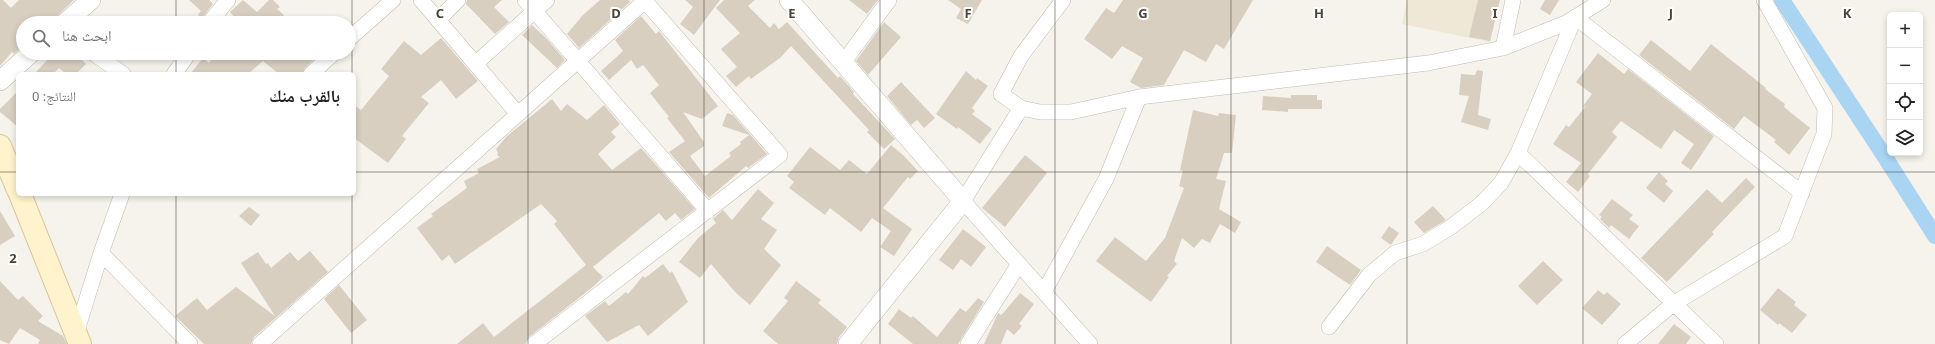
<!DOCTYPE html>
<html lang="ar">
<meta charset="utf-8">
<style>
:root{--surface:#fff;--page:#f2f2f2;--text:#222;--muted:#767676;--line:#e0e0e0}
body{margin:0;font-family:"Noto Sans","Noto Naskh Arabic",sans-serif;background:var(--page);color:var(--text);direction:rtl}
.controls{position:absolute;right:12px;top:12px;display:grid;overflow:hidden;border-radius:6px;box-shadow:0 2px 6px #0003}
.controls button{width:36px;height:36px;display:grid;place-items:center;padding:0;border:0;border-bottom:1px solid var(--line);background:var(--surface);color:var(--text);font:20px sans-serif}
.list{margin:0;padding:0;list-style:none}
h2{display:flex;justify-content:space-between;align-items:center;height:52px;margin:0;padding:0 16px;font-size:17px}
h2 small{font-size:13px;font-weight:400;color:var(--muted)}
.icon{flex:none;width:22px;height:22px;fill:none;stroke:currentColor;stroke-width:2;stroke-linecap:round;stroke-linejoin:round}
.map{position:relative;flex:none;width:1935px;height:344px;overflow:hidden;direction:ltr}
.search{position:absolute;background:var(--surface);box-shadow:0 2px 6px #0003;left:16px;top:16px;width:340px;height:44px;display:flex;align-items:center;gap:10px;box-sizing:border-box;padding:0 14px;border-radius:22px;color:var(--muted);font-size:15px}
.panel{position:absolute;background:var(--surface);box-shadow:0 2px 6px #0003;left:16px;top:72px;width:340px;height:124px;border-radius:6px;direction:rtl}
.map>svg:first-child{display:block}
.education{fill:#efe8d6}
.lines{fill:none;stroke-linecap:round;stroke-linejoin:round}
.canal{stroke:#a9d4f2;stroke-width:16}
.building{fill:#d8cfc1}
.minor-casing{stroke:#c2bbae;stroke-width:16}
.tertiary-casing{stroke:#c2bbae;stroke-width:20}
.secondary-casing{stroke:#d6c79b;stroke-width:24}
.minor{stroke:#fff;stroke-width:15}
.tertiary{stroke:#fff;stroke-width:19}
.secondary{stroke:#fff3cd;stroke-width:22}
.grid{fill:none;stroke:#4b4439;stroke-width:1;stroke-opacity:0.55}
.grid-label{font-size:13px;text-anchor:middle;font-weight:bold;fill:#4b4439;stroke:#fff;stroke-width:4;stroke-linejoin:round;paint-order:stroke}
</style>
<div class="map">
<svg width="1935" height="344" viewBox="0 0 1935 344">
<rect width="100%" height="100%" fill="#f6f3ec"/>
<!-- education -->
<path class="education" d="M1407 0H1500L1490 42 1402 24Z"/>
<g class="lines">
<!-- canal -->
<path class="canal" d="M1782 0 1885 157 1935 236"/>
</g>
<!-- building -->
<path class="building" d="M0 0H3L11 8 19 0H74L58 15 54 23H23V45L14 54 12 52 0 66Z
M189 0H209L213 4 202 18 198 15 201 11Z
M243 0 257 12 269 0H273L280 7 277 9 284 15 277 23H240L230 12Z
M467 0H502L494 7 509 22 495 34 466 4Z
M600 0H629L630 2 579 48 567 34 583 15Z
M685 0H720L694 35 680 24 693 7Z
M724 0H755L748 6 770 28 774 23 779 29 787 22 838 78 840 76 854 92 853 94 895 139 884 149 867 132 869 130 791 46 780 58 751 79 749 76 736 87 726 76 737 67 721 49 740 33 716 8Z
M849 0H878L867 14Z
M948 0H982L968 24 956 18 961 9Z
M1123 0H1253L1224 49 1216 44 1206 62 1184 50 1164 85 1141 88 1130 82 1143 58 1122 46 1112 59 1084 39 1106 8 1114 13Z
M1478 0H1500L1490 41 1469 37Z
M1545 0H1559L1550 15 1540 9Z
M641 16 656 34 659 31 718 106 702 119 683 112 704 142V146L690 156 705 176 731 156 729 153 741 144 740 142 749 135 722 126 727 113 733 115 767 154 748 168 746 166 709 198 669 152 685 141 667 118 669 117 650 93 659 85 643 65 637 69 631 60 609 80 601 71 623 51 615 40Z
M884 22 901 37 868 75 856 61Z
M532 25 546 38 565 60 557 68 522 35Z
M441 38 478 81 456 99 441 80 421 97 429 103 402 136 406 139 388 163 354 138V105L361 110 389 76 381 69 404 41 421 55Z
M1651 40 1690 71 1711 44 1766 88 1765 89 1785 104 1784 107 1810 128 1789 155 1774 142 1776 140 1744 116 1734 129 1639 55Z
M54 53H75L86 64 76 74H66L59 68 53 74H34Z
M217 53H320L305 68 302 74H279L263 61 248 74H190L203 58 209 63Z
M1598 53 1624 74 1628 69 1714 136 1691 170 1681 163 1694 144 1674 130 1661 149 1621 121 1612 132 1617 137 1588 174 1590 176 1578 192 1566 182 1581 163 1553 144 1566 125 1569 127 1585 107 1583 106 1592 94 1576 82Z
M1477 70 1483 71 1478 115 1491 119 1488 130 1461 122 1469 96 1459 95 1461 74 1475 75Z
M966 71 976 80 977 78 988 86 972 108 975 111 972 114 992 129 980 144 958 127 957 129 936 114Z
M901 82 935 118 924 128 917 120 911 125 887 96Z
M18 91V127L0 112V109Z
M1291 95H1317V100H1322V109H1288V112L1262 110 1263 96 1291 98Z
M552 99 561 111 567 104 587 120 604 105 620 124 611 132 616 137 598 154 612 170 641 148 695 209 681 220 675 213 666 221 659 213 593 267 603 277 594 286 529 337 525 344H457L483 323 494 337 586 265 554 224 557 221 541 204 455 264 449 255 442 261 417 228 433 216 431 214 467 188 464 181 479 173 477 169 500 157 497 155 498 153 496 149 507 136Z
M1193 110 1218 116 1219 113 1236 115 1232 153H1224L1216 179 1226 181 1219 209 1241 222 1235 233 1220 224 1210 243 1202 239 1194 248 1182 238 1174 261 1177 264 1167 276 1169 277 1151 302 1096 261 1115 237 1146 261 1165 238 1184 188 1179 186 1183 171 1180 170Z
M891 145 903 155 918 171 910 179 908 177 883 208 912 229 894 256 880 247 891 231 872 218 861 232 830 208 825 215 789 188 794 182 787 176 810 147 840 170 849 160 867 174Z
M1025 155 1047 173 1005 227 982 208Z
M1659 172 1668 181 1665 184 1673 191 1664 203 1646 188Z
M1746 178 1755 187 1712 232 1714 234 1667 282 1641 258 1707 189 1722 203Z
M758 189 774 203 761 219 777 230 764 249 781 265 750 305 735 292 711 264 700 278 679 262 698 238 716 223 713 219 717 215 723 210 732 220Z
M1612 199 1633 215 1629 219 1639 226 1629 239 1611 225 1609 228 1600 219 1602 217 1599 215Z
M1433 206 1446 220 1424 233 1414 222Z
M249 207 260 215 251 226 239 216Z
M0 211 15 236 0 245Z
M1389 226 1399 233 1391 245 1381 238Z
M963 229 986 247 971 267 961 259 953 270 939 260Z
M1327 246 1361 270 1350 285 1316 262Z
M310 251 328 272 254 337 251 344H204L175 316 197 298 207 310 236 287 275 316 241 263 258 252 266 264 268 263 271 268 290 252 298 261Z
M1543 261 1563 280 1537 305 1518 286Z
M663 264 670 273 672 271 688 302 648 336 639 325 607 342 585 316 605 301 609 306 626 292 628 294 643 276 645 278Z
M0 281 18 300 23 296 43 316 38 321 63 336 67 344H38L40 340 20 328 9 344 0 340Z
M796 281 821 300 818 303 847 327 839 337 837 344H778L763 331 788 301 784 298Z
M339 285 367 320 351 333 324 299Z
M1778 288 1796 302 1794 305 1807 315 1792 333 1779 323 1778 325 1760 310Z
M1598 290 1604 295 1607 292 1621 304 1602 325 1582 308Z
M1020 293 1034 304 1019 324 1022 326 1014 335 1007 329 1001 344H984L998 313 1001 315 1004 312Z
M978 298 984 302 958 344H913L888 324 899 309 911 318 913 316 937 337 960 308 966 312Z
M1674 324 1691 337 1686 344H1658Z"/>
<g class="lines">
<defs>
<path id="minor" d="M421 0 518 114
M525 0 708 211
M1063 0 1021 56 1001 94 1021 108 1040 112H1071L1139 97 1428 63 1503 48 1566 23 1603 0
M438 20 458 0
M209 23 228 0
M349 39 393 0
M1503 48 1513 0
M93 53 123 74
M843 63 889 0
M475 64 547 0
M174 74 189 53
M311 74 334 53
M1021 108 963 201 1090 344
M1518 153 1716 344
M101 253 190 344
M1044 292 1106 179 1139 97
M1329 327 1369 275 1395 253 1423 244 1451 227 1482 203 1501 183 1518 153 1575 17 1802 193
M75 337 101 253 122 194
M260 344 646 0
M534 344 780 155 644 0
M968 344 1019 264
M1625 344 1673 304 1785 236 1824 134 1825 108 1764 0"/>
<path id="tertiary" d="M789 0 963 201 848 344
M65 23 91 0
M0 81 31 53"/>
<path id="secondary" d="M0 146 18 190
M20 194 80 344"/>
</defs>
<!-- minor casing -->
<use href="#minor" class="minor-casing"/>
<!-- tertiary casing -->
<use href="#tertiary" class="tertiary-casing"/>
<!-- secondary casing -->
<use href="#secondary" class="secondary-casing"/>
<!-- minor -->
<use href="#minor" class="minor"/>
<!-- tertiary -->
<use href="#tertiary" class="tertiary"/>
<!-- secondary -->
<use href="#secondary" class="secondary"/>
</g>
<!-- grid -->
<path class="grid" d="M176 0V23M352 0V74M528 0V344M704 0V344M880 0V344M1055 0V344M1231 0V344M1407 0V344M1583 0V344M1759 0V344M176 53V74M0 172H18M354 172H1935M176 194V344M352 194V344"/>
<g class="grid-label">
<text x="440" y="18">C</text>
<text x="616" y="18">D</text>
<text x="792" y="18">E</text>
<text x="968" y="18">F</text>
<text x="1143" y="18">G</text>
<text x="1319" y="18">H</text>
<text x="1495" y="18">I</text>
<text x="1671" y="18">J</text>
<text x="1847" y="18">K</text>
<text x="13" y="263">2</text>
</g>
</svg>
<div class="controls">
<button>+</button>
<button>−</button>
<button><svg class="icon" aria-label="locate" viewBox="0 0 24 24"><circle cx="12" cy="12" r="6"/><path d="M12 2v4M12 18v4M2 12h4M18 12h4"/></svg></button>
<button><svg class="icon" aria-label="layers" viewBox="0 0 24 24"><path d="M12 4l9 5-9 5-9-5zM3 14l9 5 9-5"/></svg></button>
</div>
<div class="search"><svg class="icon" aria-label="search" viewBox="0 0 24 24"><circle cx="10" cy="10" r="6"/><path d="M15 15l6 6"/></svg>ابحث هنا</div>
<section class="panel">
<h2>بالقرب منك<small>النتائج: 0</small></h2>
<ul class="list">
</ul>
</section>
</div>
